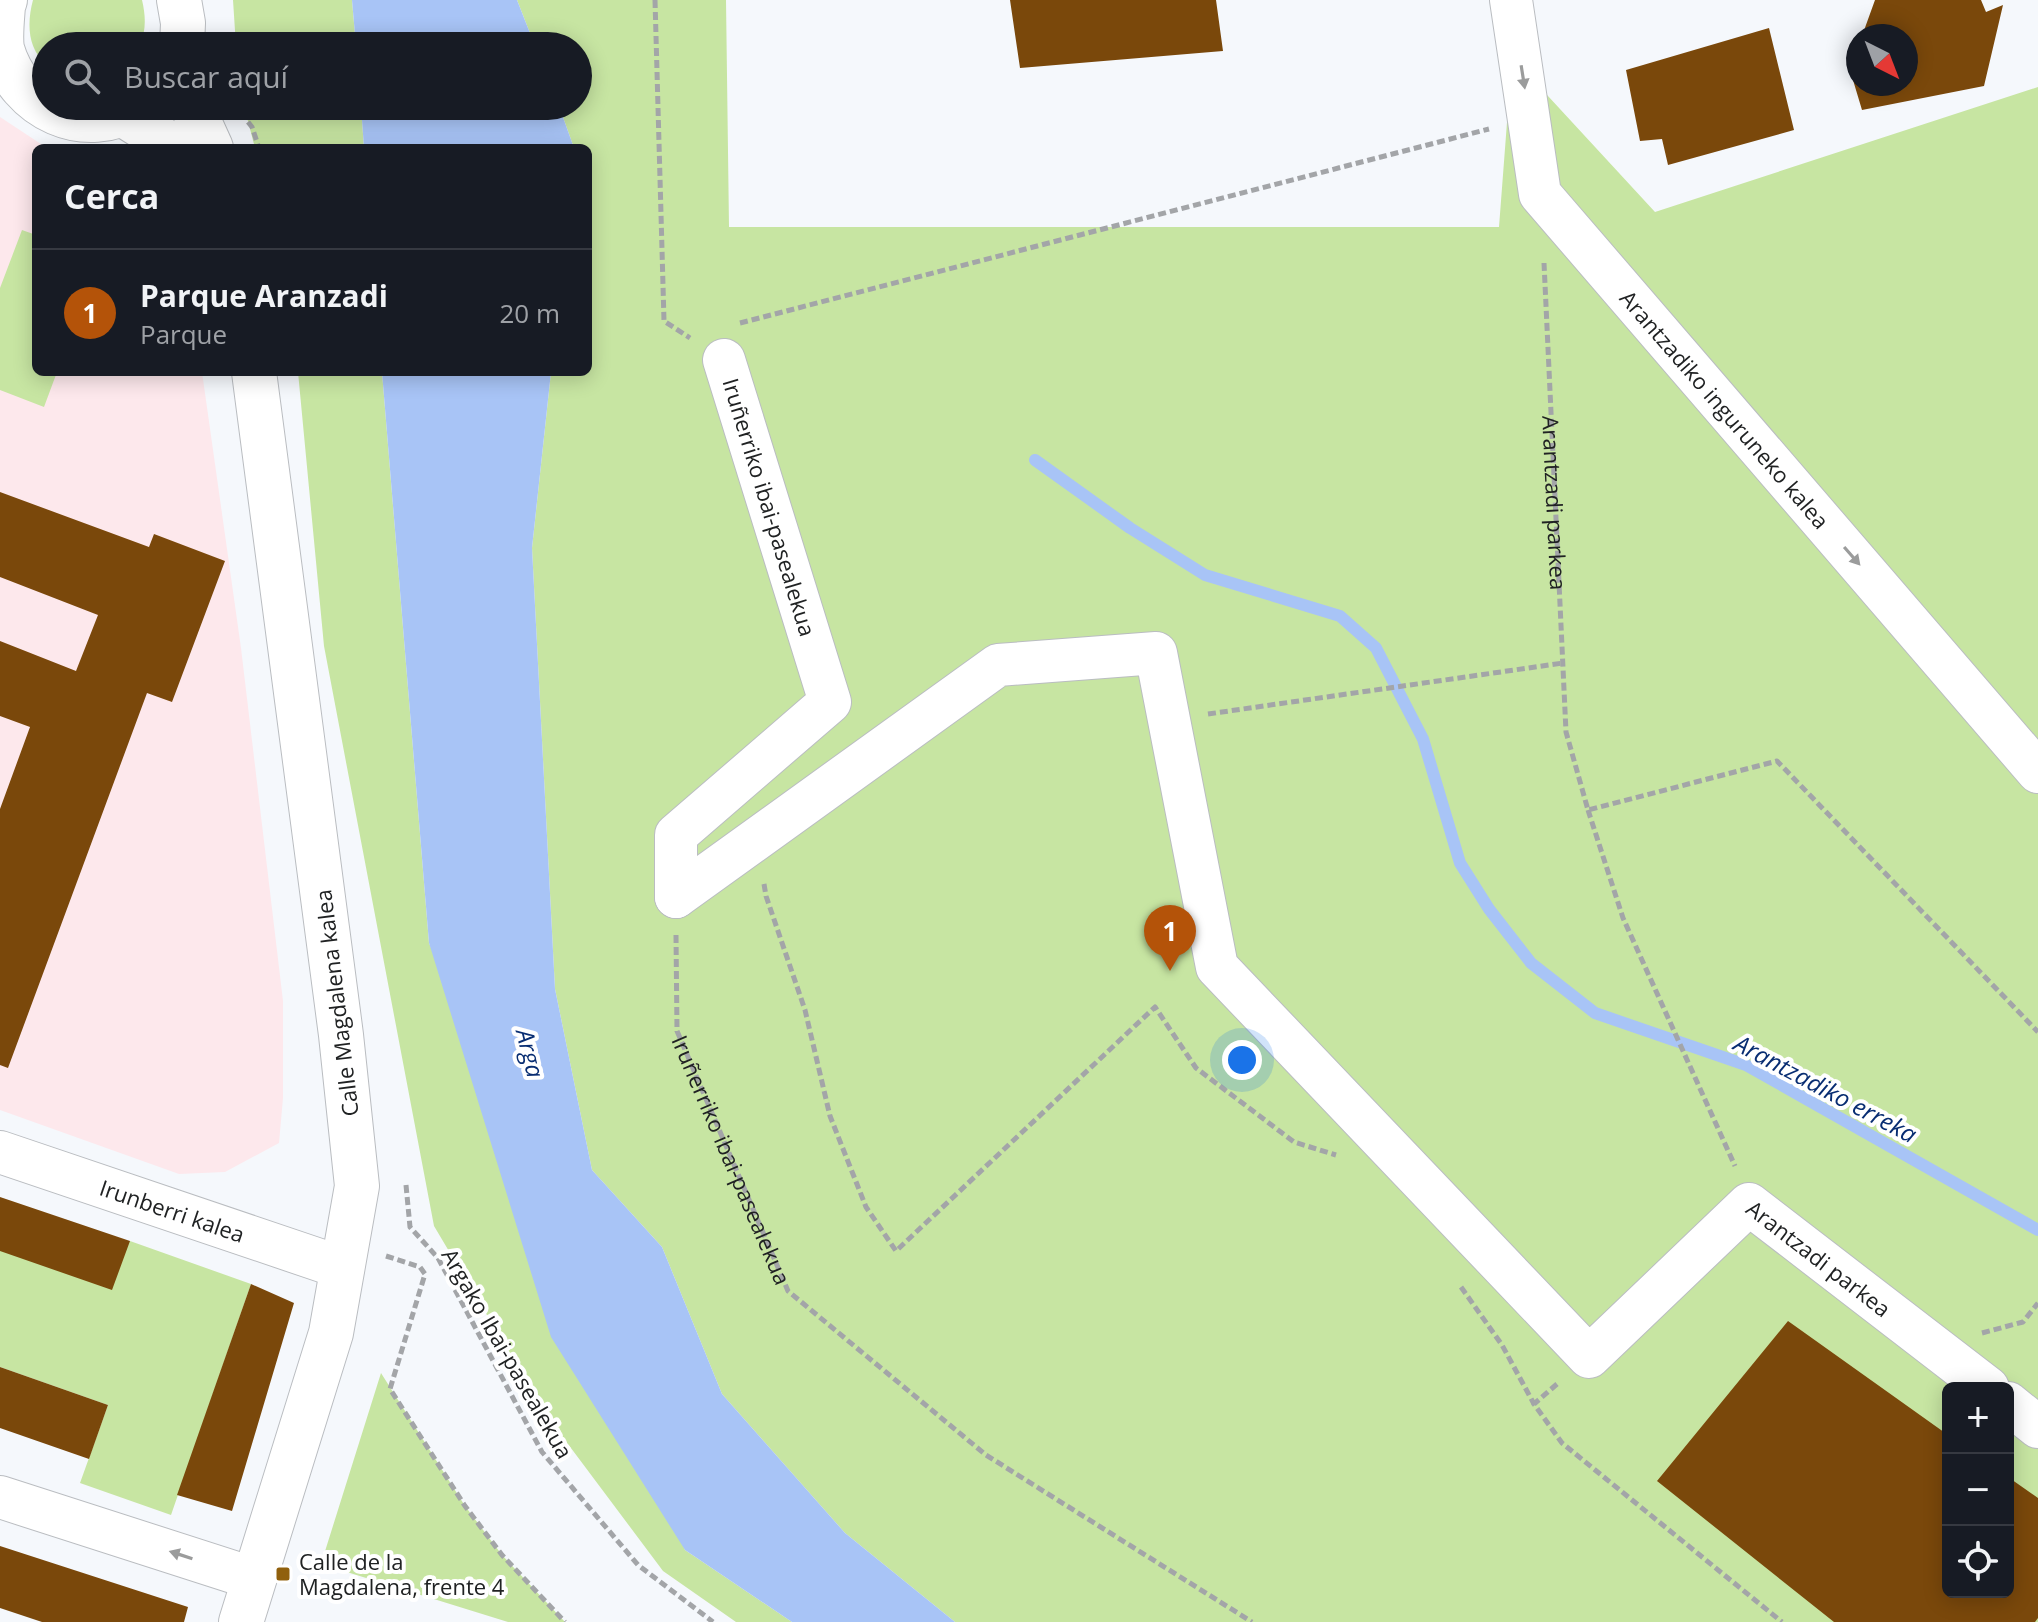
<!DOCTYPE html>
<html lang="es">
<meta charset="utf-8">
<style>
:root{--surface:#171b24;--page:#20242c;--text:#f1f3f6;--muted:#9ea1a6;--line:#363941;--accent:#b45309}
body{margin:0;font-family:"Open Sans",sans-serif;background:var(--page);color:var(--text)}
.controls{position:absolute;right:24px;bottom:24px;display:grid;overflow:hidden;border-radius:12px;box-shadow:0 4px 20px #0003}
.controls button{width:72px;height:72px;display:grid;place-items:center;padding:0;border:0;border-bottom:2px solid var(--line);background:var(--surface);color:var(--text);font:40px sans-serif}
.compass{position:absolute;left:1846px;top:24px;width:72px;height:72px;border-radius:50%;background:var(--surface);box-shadow:0 4px 20px #0003;rotate:138deg}
.you{position:absolute;left:1242px;top:1060px;width:28px;height:28px;margin:-20px;border:6px solid #fff;border-radius:50%;background:#1a73e8;box-shadow:0 0 0 12px #1a73e833}
.badge{display:grid;place-items:center;width:52px;height:52px;border-radius:50%;background:var(--accent);color:#fff;font-size:26px;font-weight:700}
.pin{position:absolute;translate:-50% -66px;filter:drop-shadow(0 2px 4px #0008)}
.pin::after{content:'';position:absolute;top:42px;width:28px;height:24px;background:inherit;clip-path:polygon(0 0,100% 0,50% 100%)}
.list{margin:0;padding:0;list-style:none}
h2{display:flex;justify-content:space-between;align-items:center;height:104px;margin:0;padding:0 32px;font-size:34px}
h2 small{font-size:26px;font-weight:400;color:var(--muted)}
.list li{display:grid;grid-template-columns:52px 1fr auto;gap:24px;align-items:center;box-sizing:border-box;height:128px;padding:0 32px;border-top:2px solid var(--line)}
.list b{display:block;font-size:30px;white-space:nowrap}
.list p{margin:0;font-size:26px;white-space:nowrap;color:var(--muted)}
.list em{font-size:26px;font-style:normal;color:var(--muted)}
.icon{flex:none;width:44px;height:44px;fill:none;stroke:currentColor;stroke-width:2;stroke-linecap:round;stroke-linejoin:round}
.map{position:relative;flex:none;width:2038px;height:1622px;overflow:hidden}
.search{position:absolute;background:var(--surface);box-shadow:0 4px 20px #0003;left:32px;top:32px;width:560px;height:88px;display:flex;align-items:center;gap:20px;box-sizing:border-box;padding:0 28px;border-radius:44px;color:var(--muted);font-size:30px}
.panel{position:absolute;background:var(--surface);box-shadow:0 4px 20px #0003;left:32px;top:144px;width:560px;height:232px;border-radius:12px}
.map>svg:first-child{display:block}
.education{fill:#fde8ec}
.green{fill:#c7e5a2;fill-rule:evenodd}
.water{fill:#a8c4f6}
.lines{fill:none;stroke-linecap:round;stroke-linejoin:round}
.stream{stroke:#a8c4f6;stroke-width:12}
.building{fill:#7a480b}
.minor-casing{stroke:#babdc1;stroke-width:44}
.major-casing{stroke:#babdc1;stroke-width:46}
.path{stroke:#a3a5a8;stroke-width:5;stroke-dasharray:8 4;stroke-linecap:butt}
.minor{stroke:#fff;stroke-width:42}
.major{stroke:#fff;stroke-width:44}
.oneway{fill:#9b9c9c}
.poi-dot{fill:#90600d;stroke:#fff;stroke-width:3}
.labels{text-anchor:middle;dominant-baseline:central;stroke-width:8;stroke-linejoin:round;paint-order:stroke}
.street-label{font-size:22px;fill:#202223;stroke:#fff}
.poi-label{font-size:22px;fill:#202223;stroke:#fff;text-anchor:start}
.water-label{font-size:24px;font-style:italic;fill:#082d72;stroke:#fff}
</style>
<div class="map">
<svg width="2038" height="1622" viewBox="0 0 2038 1622">
<rect width="100%" height="100%" fill="#f5f8fc"/>
<!-- education -->
<path class="education" d="M0 117 44 146 55 148H36V372H202L241 648 283 1001V1098L279 1143 225 1172 179 1174 0 1110Z"/>
<!-- green -->
<path class="green" d="M33 0H142C146 17 146 30 140 46H46V64C27 48 27 22 33 0Z
M233 0H352L356 46H236Z
M517 0H726L729 227H1499L1512 57 1655 212 2038 87V1622H955L845 1533 722 1394 662 1247 592 1170 555 989 532 548 551 372H588V148H574L559 106H578V46H535ZM1948 1388H2008V1592H1948Z
M244 106H361L364 148H255Z
M22 230 36 235V372H57L44 407 0 390V288Z
M298 372H382L429 943 685 1550 792 1622H736L663 1571 547 1416 434 1226 324 646Z
M130 1241 251 1284 171 1515 80 1483 108 1405 0 1367V1251Z
M381 1373 465 1506 502 1555 565 1622H508L321 1564Z"/>
<!-- water -->
<path class="water" d="M352 0H517L535 46H356Z
M361 106H559L574 148H364Z
M382 372H551L532 548 555 989 592 1170 662 1247 722 1394 845 1533 955 1622H792L685 1550 551 1337 429 943Z"/>
<g class="lines">
<!-- stream -->
<path class="stream" d="M1035 460 1130 528 1205 575 1340 616 1376 648 1423 739 1460 863 1489 909 1531 963 1595 1013 1746 1065 2038 1230"/>
</g>
<!-- building -->
<path class="building" d="M1010 0H1216L1223 51 1020 68Z
M1875 0H1981L1986 12 2003 5 1984 86 1862 110 1850 70 1858 49V84H1906V36H1862Z
M1769 28 1794 130 1668 165 1662 139 1640 141 1626 70Z
M0 492 149 547 154 534 225 561 172 702 147 693 8 1068 0 1065V809L30 727 0 716V641L76 671 98 615 0 577Z
M0 1197 130 1241 112 1290 0 1251Z
M251 1284 294 1303 232 1511 177 1495Z
M1788 1321 1948 1435V1592H2008V1477L2038 1498V1618L2035 1622H1834L1657 1481Z
M0 1367 108 1405 89 1459 0 1428Z
M0 1546 188 1607 184 1622H42L0 1608Z"/>
<g class="lines">
<defs>
<g id="minor">
<path id="s3" d="M1511 0 1540 194 2038 772"/>
<path id="s4" d="M676 897 998 665 1156 653 1217 967 1589 1357 1749 1204 1988 1388"/>
<path d="M676 897V835L830 702 724 360"/>
<path id="s5" d="M0 1152 343 1268"/>
<path d="M2008 1403 2038 1427"/>
<path d="M0 1497 255 1579"/>
</g>
<path id="major" d="M5 0 3 6C2 19 0 37 2 49 19 109 85 140 138 106
M179 0 183 23 182 46
M192 106 211 148
M124 115 176 148
M241 1622 331 1333 357 1186 341 1035 254 372"/>
</defs>
<!-- minor casing -->
<use href="#minor" class="minor-casing"/>
<!-- major casing -->
<use href="#major" class="major-casing"/>
<!-- path -->
<g class="path">
<path d="M655 0 664 321 690 338"/>
<path d="M248 122 252 127 259 148"/>
<path id="s1" d="M1544 263 1566 732 1588 810 1777 761 2038 1032"/>
<path d="M740 323 1489 129"/>
<path d="M1208 714 1563 663"/>
<path d="M1588 810 1623 918 1735 1166"/>
<path d="M764 884 766 896 805 1010 830 1116 866 1207 896 1251 1155 1007 1196 1068 1294 1142 1336 1155"/>
<path id="s2" d="M676 935 677 1031 788 1291 986 1455 1252 1622"/>
<path d="M406 1185 410 1227 438 1258 542 1452 638 1565 713 1622"/>
<path d="M386 1256 420 1267 425 1274 390 1389 465 1506 502 1555 565 1622"/>
<path d="M1461 1287 1502 1345 1534 1404"/>
<path d="M1982 1333 2023 1322 2038 1303"/>
<path d="M1557 1384 1534 1404 1562 1443 1782 1622"/>
</g>
<!-- minor -->
<use href="#minor" class="minor"/>
<!-- major -->
<use href="#major" class="major"/>
</g>
<!-- one-way arrows -->
<defs><path id="oneway-solid" d="M-6-.8H1V-3.2L6.5 0L1 3.2V.8H-6Z" transform="scale(2)"/></defs>
<g class="oneway">
<use href="#oneway-solid" transform="translate(1523 77) rotate(81)"/>
<use href="#oneway-solid" transform="translate(1852 556) rotate(49)"/>
<use href="#oneway-solid" transform="translate(181 1555) rotate(-162)"/>
</g>
<!-- markers -->
<rect class="poi-dot" x="275" y="1566" width="16" height="16" rx="4"/>
<g class="labels">
<!-- street labels -->
<g class="street-label">
<text stroke="none"><textPath href="#s3" startOffset="480">Arantzadiko inguruneko kalea</textPath></text>
<text stroke="none"><textPath href="#s1" startOffset="240">Arantzadi parkea</textPath></text>
<text transform="translate(770 507) rotate(73)">Iruñerriko ibai-pasealekua</text>
<text transform="translate(336 1003) rotate(-97)">Calle Magdalena kalea</text>
<text stroke="none"><textPath href="#s2" startOffset="236">Iruñerriko ibai-pasealekua</textPath></text>
<text stroke="none"><textPath href="#s5" startOffset="182">Irunberri kalea</textPath></text>
<text stroke="none"><textPath href="#s4" startOffset="1724">Arantzadi parkea</textPath></text>
<text transform="translate(508 1353) rotate(60)">Argako Ibai-pasealekua</text>
</g>
<!-- poi labels -->
<g class="poi-label">
<text x="299" y="1561">Calle de la<tspan x="299" dy="25">Magdalena, frente 4</tspan></text>
</g>
<!-- water labels -->
<g class="water-label">
<text transform="translate(531 1053) rotate(76)">Arga</text>
<text transform="translate(1826 1088) rotate(28)">Arantzadiko erreka</text>
</g>
</g>
</svg>
<div class="controls">
<button>+</button>
<button>−</button>
<button><svg class="icon" aria-label="locate" viewBox="0 0 24 24"><circle cx="12" cy="12" r="6"/><path d="M12 2v4M12 18v4M2 12h4M18 12h4"/></svg></button>
</div>
<svg class="compass" viewBox="-18 -18 36 36"><path d="M0-13l5 13h-10z" fill="#e53935"/><path d="M0 13l5-13h-10z" fill="#9ea1a6"/></svg>
<div class="you"></div>
<div class="pin badge" style="left:1170px;top:971px">1</div>
<div class="search"><svg class="icon" aria-label="search" viewBox="0 0 24 24"><circle cx="10" cy="10" r="6"/><path d="M15 15l6 6"/></svg>Buscar aquí</div>
<section class="panel">
<h2>Cerca<small></small></h2>
<ul class="list">
<li><span class="badge">1</span><div><b>Parque Aranzadi</b><p>Parque</p></div><em>20 m</em></li>
</ul>
</section>
</div>
